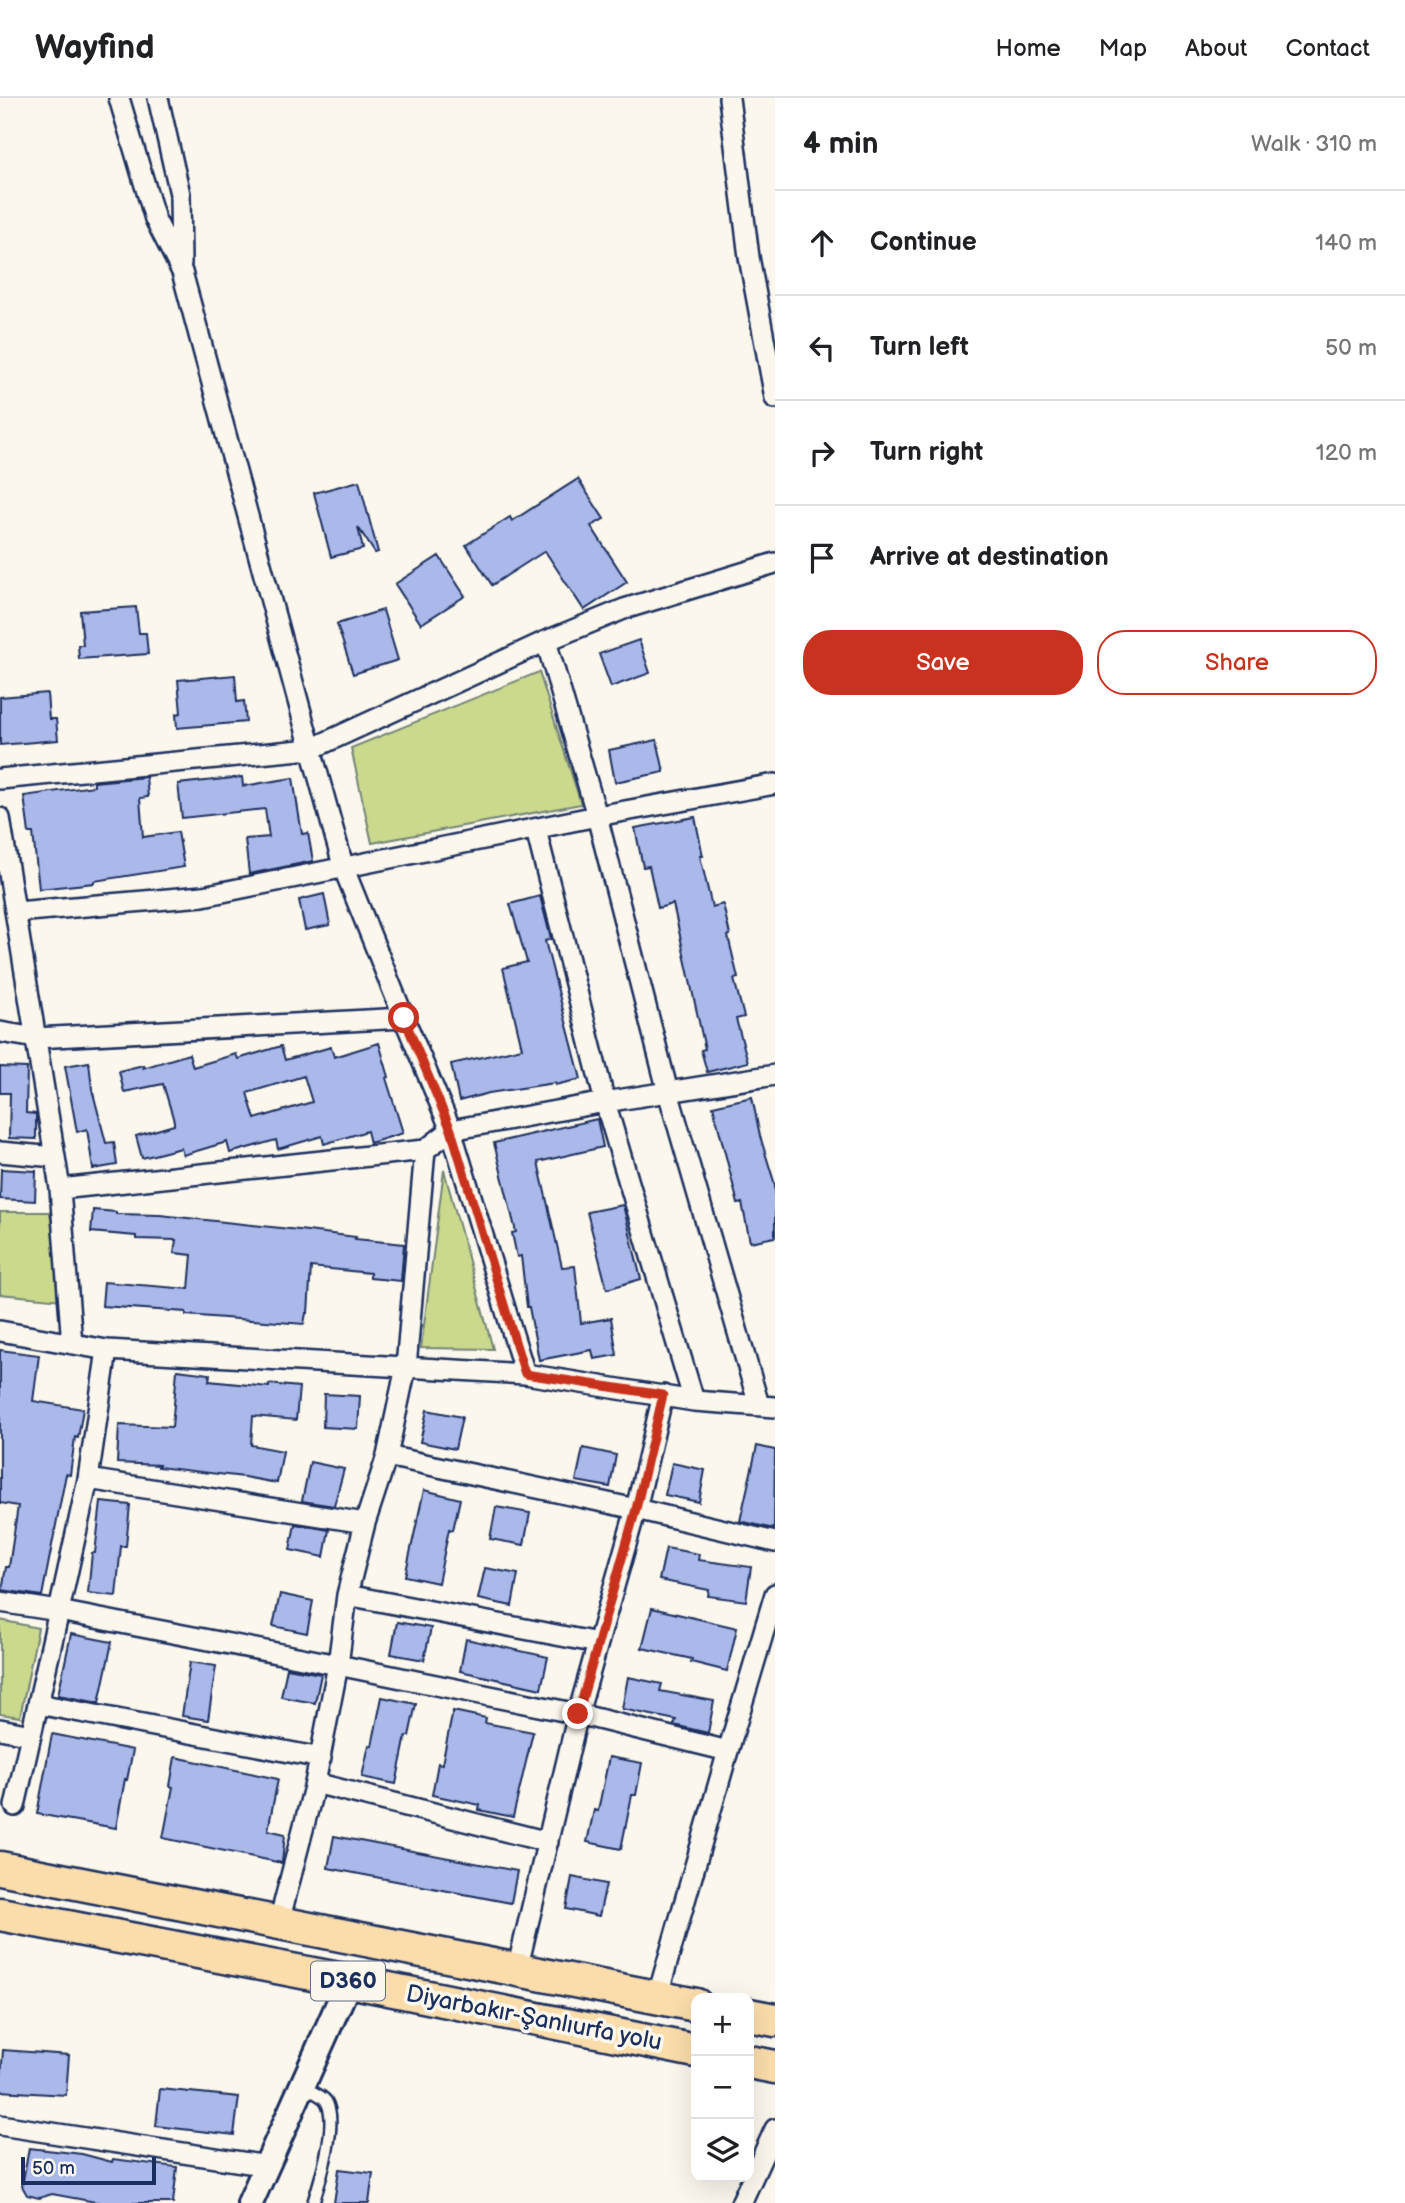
<!DOCTYPE html>
<meta charset="utf-8">
<style>
:root{--surface:#fff;--page:#f6f6f6;--text:#202124;--muted:#757577;--line:#e0e0e0;--accent:#c8321e}
body{margin:0;font-family:"Balsamiq Sans",sans-serif;background:var(--page);color:var(--text)}
.controls{position:absolute;right:21px;bottom:21px;display:grid;overflow:hidden;border-radius:14px;box-shadow:0 7px 28px #0002}
.controls button{width:63px;height:63px;display:grid;place-items:center;padding:0;border:0;border-bottom:2px solid var(--line);background:var(--surface);color:var(--text);font:35px sans-serif}
.scale{position:absolute;left:21px;bottom:18px;width:135px;box-sizing:border-box;padding-left:7px;border:4px solid #1b2f5e;border-top:0;font-size:19px;line-height:24px;white-space:nowrap;color:#1b2f5e;-webkit-text-stroke:5px #fbf7ec;paint-order:stroke}
.stop{position:absolute;width:21px;height:21px;margin:-16px;border:5px solid #c8321e;border-radius:50%;background:#fff}
.stop.end{background:#c8321e;border-color:#fff;box-shadow:0 2px 7px #0008}
.list{margin:0;padding:0;list-style:none}
h2{display:flex;justify-content:space-between;align-items:center;height:91px;margin:0;padding:0 28px;font-size:30px}
h2 small{font-size:23px;font-weight:400;color:var(--muted)}
.list li{display:grid;grid-template-columns:46px 1fr auto;gap:21px;align-items:center;box-sizing:border-box;height:105px;padding:0 28px;border-top:2px solid var(--line)}
.list b{display:block;font-size:26px;white-space:nowrap}
.list em{font-size:23px;font-style:normal;color:var(--muted)}
.actions{display:flex;gap:14px;padding:21px 28px}
.actions a{flex:1;padding:16px 0;border:2px solid var(--accent);border-radius:28px;text-align:center;font-size:24px;color:var(--accent)}
.actions .main{background:var(--accent);color:#fff}
.icon{flex:none;width:38px;height:38px;fill:none;stroke:currentColor;stroke-width:2;stroke-linecap:round;stroke-linejoin:round}
.map{position:relative;flex:none;width:775px;height:2105px;overflow:hidden}
header{display:flex;align-items:center;gap:42px;box-sizing:border-box;height:98px;padding:0 35px;background:var(--surface);border-bottom:2px solid var(--line)}
header strong{font-size:33px}
nav{display:flex;gap:38px;margin-inline-start:auto;font-size:24px}
main{display:flex}
aside{flex:1;background:var(--surface)}
.map>svg:first-child{display:block}
.green{fill:#cbd98d;stroke:#738476;stroke-width:2}
.building{fill:#aab9e9;stroke:#1b2f5e;stroke-width:2;fill-rule:evenodd}
.lines{fill:none;stroke-linecap:round;stroke-linejoin:round}
.service-casing{stroke:#1b2f5e;stroke-width:15}
.minor-casing{stroke:#1b2f5e;stroke-width:24}
.tertiary-casing{stroke:#1b2f5e;stroke-width:30}
.trunk-casing{stroke:#1b2f5e;stroke-width:37}
.service{stroke:#fbf7ec;stroke-width:10}
.minor{stroke:#fbf7ec;stroke-width:19}
.tertiary{stroke:#fbf7ec;stroke-width:24}
.trunk{stroke:#fbddab;stroke-width:32}
.route{stroke:#c8321e;stroke-width:9}
.labels{text-anchor:middle;dominant-baseline:central;stroke-width:7;stroke-linejoin:round;paint-order:stroke}
.shield{fill:#fbf7ec;stroke:#5e6b89;stroke-width:2}
.shield-label{font-size:23px;font-weight:bold;fill:#1b2f5e}
.street-label{font-size:24px;fill:#1b2f5e;stroke:#fbf7ec}
</style>
<header>
<strong>Wayfind</strong>
<nav><a>Home</a><a>Map</a><a>About</a><a>Contact</a></nav>
</header>
<main>
<div class="map">
<svg width="775" height="2105" viewBox="0 0 775 2105">
<rect width="100%" height="100%" fill="#fbf7ec"/>
<filter id="ink" filterUnits="userSpaceOnUse"><feTurbulence type="fractalNoise" baseFrequency=".0143" numOctaves="2"/><feDisplacementMap in="SourceGraphic" scale="14" xChannelSelector="R" yChannelSelector="G"/><feConvolveMatrix kernelMatrix="1 2 1 2 8 2 1 2 1" color-interpolation-filters="sRGB"/></filter>
<g filter="url(#ink)">
<!-- green -->
<path class="green" d="M539 574 581 706 372 745 351 650Z
M444 1072 493 1251 421 1250Z
M0 1114H50L62 1202 0 1196Z
M0 1522 38 1530 20 1619 0 1616Z"/>
<!-- building -->
<path class="building" d="M578 381 604 421 591 428 627 484 584 512 545 453 492 487 466 447 510 419 512 423Z
M359 383 378 454 375 455 358 429 363 451 331 459 314 395Z
M439 458 465 498 421 526 395 486Z
M136 509 139 535H146L148 556 79 561 78 547H83L80 513Z
M383 512 398 562 353 576 337 526Z
M639 542 650 575 611 589 599 556Z
M235 577 237 604 244 603 246 624 177 630 176 616 181 615 178 582Z
M47 595 49 621H56L58 642 0 647V599Z
M657 642 664 674 615 684 609 652Z
M146 679 148 699 140 700 143 739 178 734 184 769 94 783V785L39 791 33 735H29L24 698 94 688V684Z
M242 679 243 688 293 680 302 736 308 735 313 763 249 776 245 741 269 739 265 711 182 720 178 686Z
M695 719 703 758H700L712 809 723 806 730 837 728 838 738 880 734 881 744 919 736 921 748 964 707 974 701 952 705 951 673 806 658 810 649 768 643 769 635 730Z
M324 796 330 827 305 832 299 802Z
M540 798 551 841 545 843 581 981 555 987V985L489 995 459 1003 451 966 522 950 503 870 527 864 510 806Z
M379 945 389 979 386 980 403 1035 370 1045 367 1033 324 1046 322 1038 278 1051 276 1042 230 1055 227 1044 183 1057 181 1050 142 1060 136 1038 174 1027V1023L163 986 124 994 119 973 143 967V970L189 956 193 969 236 956 238 961 281 948 285 962 331 949 334 959ZM304 978 312 1004 255 1021 247 995Z
M89 964 92 991 106 1045 114 1044 117 1067 93 1071 87 1031 77 1034 65 968Z
M0 969 27 970 26 1015 36 1016V1041L9 1040 10 995H0Z
M752 999 760 1038 775 1087V1139L750 1144 742 1105 738 1106 713 1008Z
M597 1021 603 1049 538 1064 562 1169 575 1168 581 1225 611 1220 617 1257 594 1261 592 1252 539 1262 529 1209H527L521 1158 517 1159 512 1135 516 1134 494 1045Z
M1 1071 36 1073 35 1103 0 1101Z
M623 1107 641 1181 607 1191 587 1114Z
M93 1112 116 1114V1116L160 1117 308 1133 356 1139 355 1141 404 1146 401 1183 370 1180V1175L311 1169 308 1215H306L304 1226 186 1217V1214L102 1208 104 1184 189 1191 192 1157 174 1155 176 1142 136 1141V1138L91 1134Z
M0 1252 39 1257 33 1303 83 1311 78 1340 75 1339 70 1377 66 1376 42 1498 2 1492 6 1469H9L18 1408 0 1405Z
M177 1272 210 1276 209 1283 269 1289V1286L299 1289 296 1322 253 1318 251 1347 283 1353 277 1385 244 1379 158 1369 159 1367 117 1365 119 1327 172 1329Z
M324 1296 360 1298 358 1331 323 1329Z
M427 1312 462 1319 455 1351 420 1344Z
M757 1348 775 1352 774 1431 740 1423Z
M583 1350 616 1357 610 1389 576 1383Z
M310 1364 344 1371 334 1408 302 1403Z
M672 1365 705 1372 699 1404 665 1397Z
M424 1392 460 1401 453 1432 449 1431 438 1485 405 1478Z
M101 1404 130 1407 126 1448H121L116 1498 88 1495 92 1455H95Z
M496 1409 530 1415 524 1447 490 1441Z
M295 1426 329 1432 324 1459 290 1452Z
M666 1450 699 1456 698 1462 751 1469 746 1503 708 1498 709 1492 659 1482Z
M485 1470 518 1476 512 1508 478 1501Z
M280 1496 313 1503 307 1535 273 1528Z
M652 1510 737 1530 727 1573 691 1564 692 1561 642 1550Z
M397 1524 431 1530 424 1562 391 1556Z
M71 1536 112 1544 99 1605 58 1597Z
M466 1541 548 1559 541 1591 460 1573Z
M190 1564 216 1568 208 1622 182 1618Z
M287 1570 321 1576 315 1605 281 1599Z
M628 1579 662 1586 660 1593 714 1603 708 1635 674 1627 676 1622 622 1611Z
M382 1599 416 1606 409 1638H406L396 1686 362 1679 369 1647 372 1648Z
M453 1613 486 1620 485 1625 533 1634 513 1719 479 1712 480 1707 432 1697 438 1665 442 1666Z
M52 1636 133 1652 127 1682 125 1681 116 1730 37 1716Z
M175 1659 278 1681 268 1732 285 1736 282 1765 163 1740 173 1689 170 1688Z
M609 1659 642 1665 636 1697H632L621 1751 587 1744 594 1712 598 1713Z
M334 1738 517 1773 511 1805 328 1770Z
M572 1779 606 1786 599 1818 566 1811Z
M3 1952 69 1957 66 1997 0 1993Z
M160 1991 239 1999 234 2037 156 2028Z
M29 2050 82 2056 112 2064 113 2061 177 2069 173 2105H101L52 2096 39 2100 27 2097 22 2088Z
M339 2071 373 2075 369 2105H334Z"/>
<g class="lines">
<defs>
<path id="service" d="M303 1989C310 1993 322 1997 326 2003 339 2024 320 2083 313 2105"/>
<path id="minor" d="M119 0 155 121 182 174 311 651 546 543 624 511 775 465
M158 0 180 96 181 166
M729 0 749 159 775 300
M546 543 597 718 668 994 759 1307
M0 681 311 651 344 771 404 920
M0 720 55 1059
M536 732 605 1004 694 1303
M16 814 203 798 597 718 775 686
M0 934 36 940 404 920 451 1032 525 1276 694 1303 775 1309
M0 1054 55 1059 60 1091
M0 1233 107 1252 525 1276
M72 1246 60 1091 425 1052 451 1032 605 1004 775 977
M107 1252 88 1381 59 1513 338 1567 347 1497 365 1425 387 1358 406 1269 425 1052
M387 1358 636 1411 775 1444
M88 1381 365 1425
M347 1497 598 1545
M0 1504 59 1513 15 1708
M38 1606 321 1660
M0 1631 31 1637
M548 1744 315 1685 338 1567 578 1616 636 1411 663 1297
M279 1824 315 1685
M517 1872 578 1616 728 1653 775 1496
M657 1900 728 1653
M0 2027 268 2068
M741 2105 775 2031"/>
<path id="tertiary" d="M250 2105 349 1883"/>
<path id="trunk" d="M0 1770 696 1907
M0 1816 349 1883 696 1953
M749 1917 775 1922
M749 1964 775 1969"/>
</defs>
<!-- service casing -->
<use href="#service" class="service-casing"/>
<!-- minor casing -->
<use href="#minor" class="minor-casing"/>
<!-- tertiary casing -->
<use href="#tertiary" class="tertiary-casing"/>
<!-- trunk casing -->
<use href="#trunk" class="trunk-casing"/>
<!-- service -->
<use href="#service" class="service"/>
<!-- minor -->
<use href="#minor" class="minor"/>
<!-- tertiary -->
<use href="#tertiary" class="tertiary"/>
<!-- trunk -->
<use href="#trunk" class="trunk"/>
</g>
</g>
<g class="lines" filter="url(#ink)">
<!-- route -->
<path class="route" d="M404 920 451 1032 525 1276 663 1297 636 1411 578 1616"/>
</g>
<g class="labels">
<!-- shield labels -->
<rect class="shield" x="311" y="1863.5" width="74" height="39" rx="5"/>
<g class="shield-label">
<text x="348" y="1883">D360</text>
</g>
<!-- street labels -->
<g class="street-label">
<text transform="translate(534 1920) rotate(11)">Diyarbakır-Şanlıurfa yolu</text>
</g>
</g>
</svg>
<div class="controls">
<button>+</button>
<button>−</button>
<button><svg class="icon" aria-label="layers" viewBox="0 0 24 24"><path d="M12 4l9 5-9 5-9-5zM3 14l9 5 9-5"/></svg></button>
</div>
<div class="scale">50 m</div>
<div class="stop" style="left:404px;top:920px"></div>
<div class="stop end" style="left:578px;top:1616px"></div>
</div>
<aside>
<h2>4 min<small>Walk · 310 m</small></h2>
<ul class="list">
<li><svg class="icon" aria-label="ahead" viewBox="0 0 24 24"><path d="M12 20V5M6 11l6-6 6 6"/></svg><div><b>Continue</b></div><em>140 m</em></li>
<li><svg class="icon" aria-label="left" viewBox="0 0 24 24"><path d="M17 20v-9H6M10 6l-5 5 5 5"/></svg><div><b>Turn left</b></div><em>50 m</em></li>
<li><svg class="icon" aria-label="right" viewBox="0 0 24 24"><path d="M7 20v-9h11M14 6l5 5-5 5"/></svg><div><b>Turn right</b></div><em>120 m</em></li>
<li><svg class="icon" aria-label="arrive" viewBox="0 0 24 24"><path d="M6 21V4h12l-3 4 3 4H6"/></svg><div><b>Arrive at destination</b></div></li>
</ul>
<div class="actions"><a class="main">Save</a><a>Share</a></div>
</aside>
</main>
